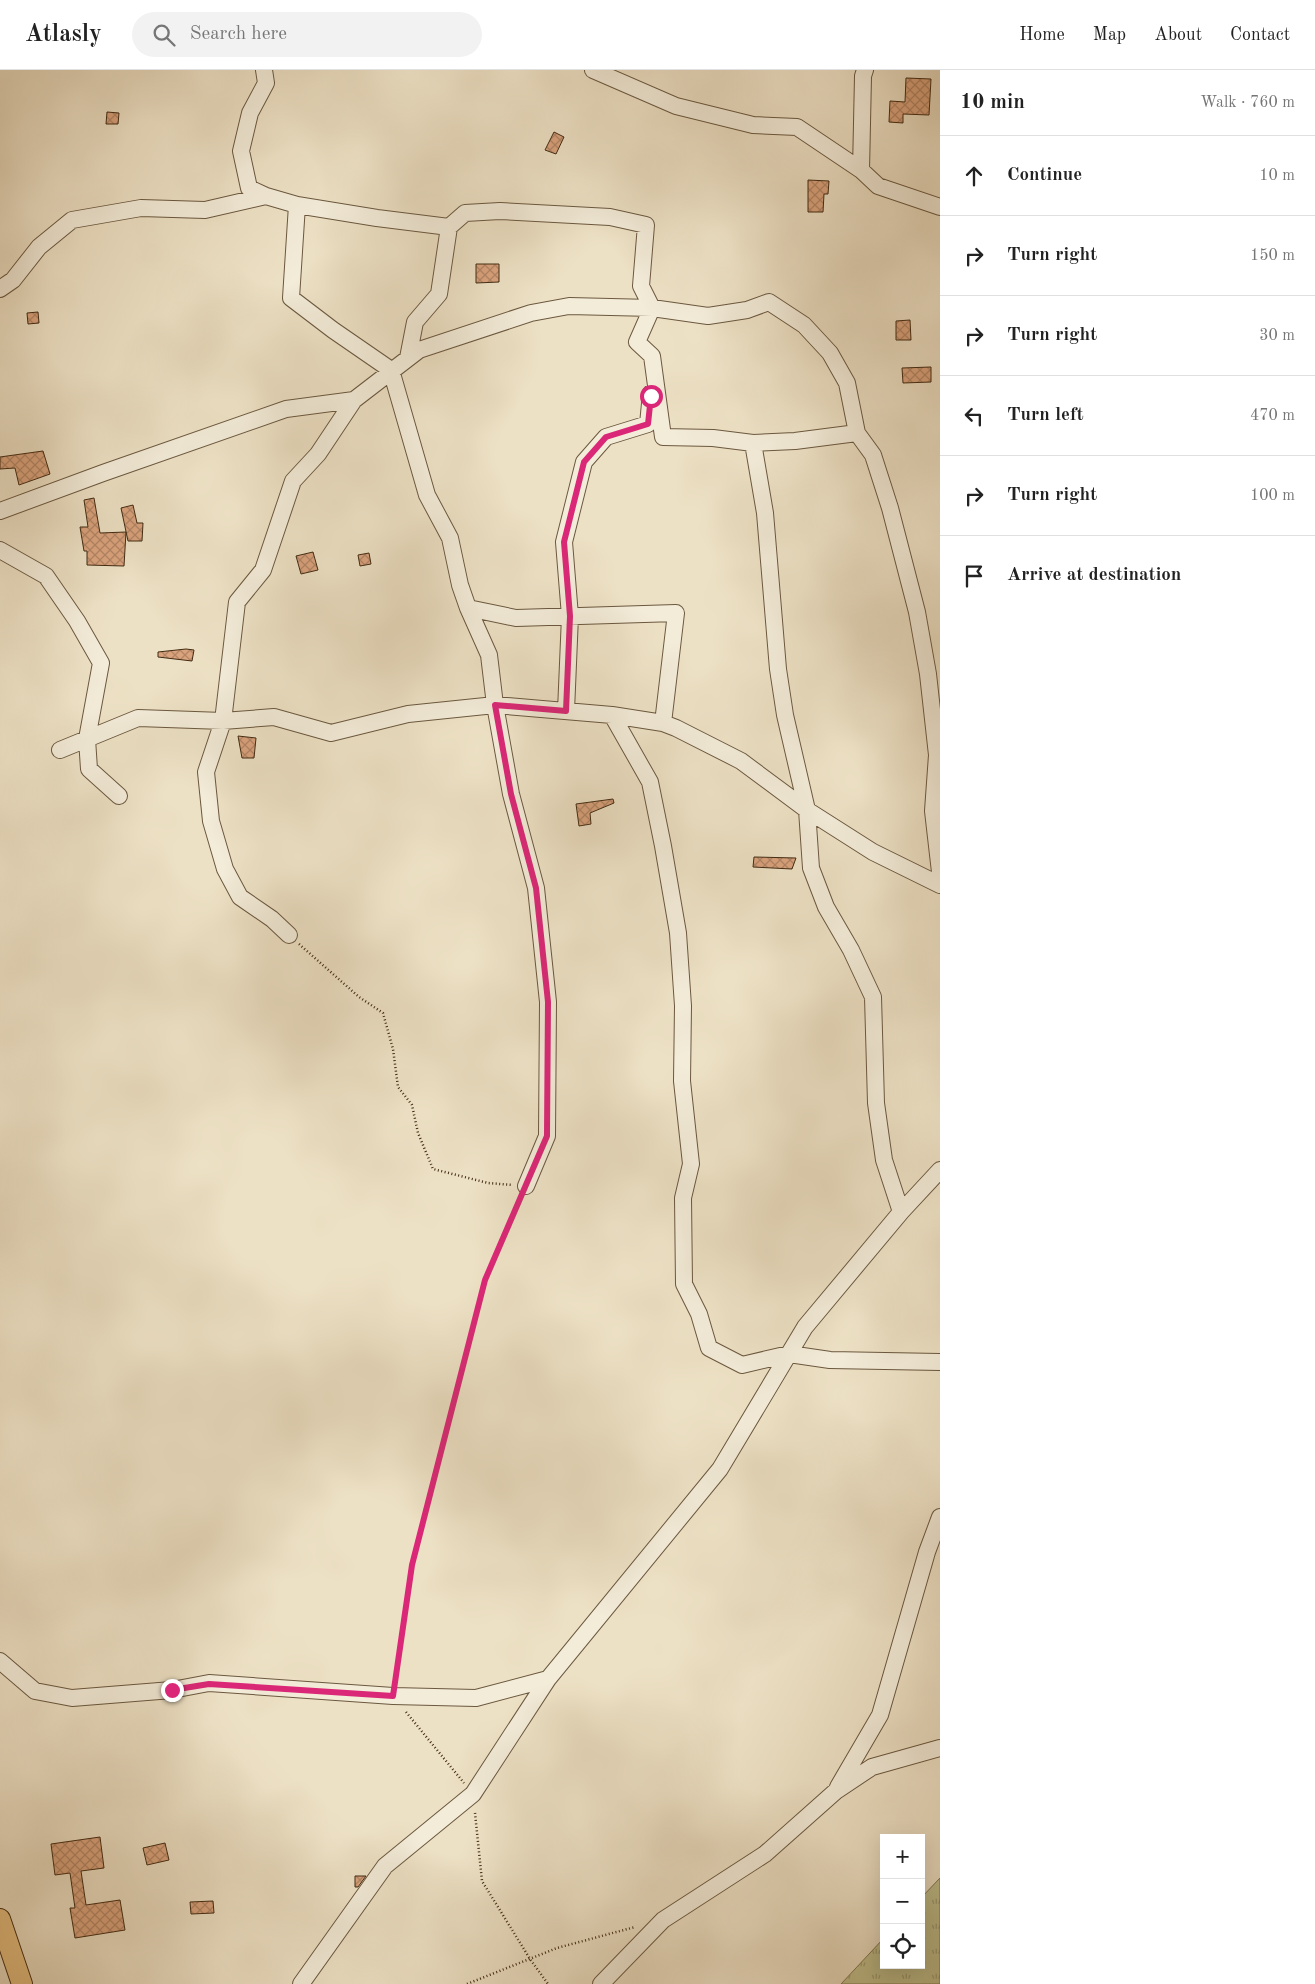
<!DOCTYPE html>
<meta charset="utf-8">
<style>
:root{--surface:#fff;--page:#f2f2f2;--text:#222;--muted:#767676;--line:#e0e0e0}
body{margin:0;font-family:"Old Standard TT",serif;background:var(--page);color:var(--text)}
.controls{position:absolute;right:15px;bottom:15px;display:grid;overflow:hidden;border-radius:0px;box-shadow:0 5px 20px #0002}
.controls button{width:45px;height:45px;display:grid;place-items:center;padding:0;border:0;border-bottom:1px solid var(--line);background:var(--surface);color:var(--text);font:25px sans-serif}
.stop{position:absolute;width:15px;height:15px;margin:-11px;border:4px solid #db2777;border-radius:50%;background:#fff}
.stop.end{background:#db2777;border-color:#fff;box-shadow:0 1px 5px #0008}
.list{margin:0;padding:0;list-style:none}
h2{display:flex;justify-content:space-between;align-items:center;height:65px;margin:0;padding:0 20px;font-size:21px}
h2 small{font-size:16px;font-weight:400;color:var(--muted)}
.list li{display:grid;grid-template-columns:32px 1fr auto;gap:15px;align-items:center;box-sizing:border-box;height:80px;padding:0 20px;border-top:1px solid var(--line)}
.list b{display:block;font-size:19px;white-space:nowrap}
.list em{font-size:16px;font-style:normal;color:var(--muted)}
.icon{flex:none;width:28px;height:28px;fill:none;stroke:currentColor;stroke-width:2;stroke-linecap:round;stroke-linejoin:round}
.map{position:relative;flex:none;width:940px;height:1914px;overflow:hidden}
header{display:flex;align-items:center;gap:30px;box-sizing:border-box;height:70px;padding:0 25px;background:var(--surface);border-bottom:1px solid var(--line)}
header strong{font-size:24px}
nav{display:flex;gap:28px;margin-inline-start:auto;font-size:18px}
.search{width:350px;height:45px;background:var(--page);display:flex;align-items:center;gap:12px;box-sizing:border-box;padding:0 18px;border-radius:28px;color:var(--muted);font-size:19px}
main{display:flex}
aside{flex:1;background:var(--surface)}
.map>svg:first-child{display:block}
.grass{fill:url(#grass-tufts);stroke:#807650}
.building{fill:url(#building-cross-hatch);stroke:#402a12}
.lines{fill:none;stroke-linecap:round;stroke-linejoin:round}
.minor-casing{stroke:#6b583f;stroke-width:18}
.major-casing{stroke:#402a12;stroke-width:22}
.path{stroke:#402a12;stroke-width:2.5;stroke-dasharray:1 2.5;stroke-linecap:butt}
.minor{stroke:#f3ecd9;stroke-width:16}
.major{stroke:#e6c082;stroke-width:20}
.route{stroke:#db2777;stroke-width:6}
</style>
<header>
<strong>Atlasly</strong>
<div class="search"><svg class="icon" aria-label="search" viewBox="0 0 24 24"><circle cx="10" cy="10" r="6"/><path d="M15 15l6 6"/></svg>Search here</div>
<nav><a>Home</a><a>Map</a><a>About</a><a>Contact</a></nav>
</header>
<main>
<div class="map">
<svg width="940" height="1914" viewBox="0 0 940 1914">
<defs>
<pattern id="grass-tufts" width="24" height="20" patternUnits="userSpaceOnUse" patternTransform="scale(1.25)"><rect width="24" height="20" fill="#c0c18f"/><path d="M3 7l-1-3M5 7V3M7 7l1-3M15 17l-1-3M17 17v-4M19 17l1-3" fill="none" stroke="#9d9d73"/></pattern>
<pattern id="building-cross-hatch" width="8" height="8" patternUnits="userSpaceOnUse" patternTransform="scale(1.25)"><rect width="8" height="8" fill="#daa37d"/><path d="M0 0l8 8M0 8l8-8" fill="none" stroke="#b28565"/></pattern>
</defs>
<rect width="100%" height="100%" fill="#ede1c5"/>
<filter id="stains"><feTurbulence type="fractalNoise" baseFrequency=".004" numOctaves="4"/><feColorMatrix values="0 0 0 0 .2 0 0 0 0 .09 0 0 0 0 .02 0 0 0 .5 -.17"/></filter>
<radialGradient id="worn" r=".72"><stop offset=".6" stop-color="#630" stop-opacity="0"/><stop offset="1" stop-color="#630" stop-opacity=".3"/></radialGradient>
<!-- grass -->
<path class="grass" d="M940 1808V1914H841L884 1868V1895H921V1828Z"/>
<!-- building -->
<path class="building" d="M906 8 931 9 929 45 903 44V53L889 52 890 31 905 32Z
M107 42 119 43 118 54H106Z
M554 62 564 67 556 84 545 80Z
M808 110 829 111 828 124H824L823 142H808Z
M476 194H499V212L476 213Z
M38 242 39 253 28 254 27 243Z
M910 250 911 270H896V251Z
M931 297V312L903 313 902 298Z
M43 381 50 404 19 415 15 398 0 399V387Z
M94 428 100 463 126 462 124 496 87 495V481H84L80 457H88L84 430Z
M133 435 137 453H143L142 471H128L121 438Z
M313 482 318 500 301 504 296 486Z
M369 483 371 494 360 496 358 485Z
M186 579 194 580 192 591 158 587V582Z
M238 666 256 668 254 688H242Z
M613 729 614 733 590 743 591 754 579 756 576 734Z
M754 787 796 788 792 799 753 797Z
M100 1767 104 1798 81 1801 86 1835 120 1830 125 1860 75 1868 70 1838H75L70 1803 55 1805 51 1774Z
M165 1773 169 1790 147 1795 143 1778Z
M355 1806H366L358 1817H355Z
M213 1831 214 1843 191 1844 190 1832Z"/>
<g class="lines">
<defs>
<path id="minor" d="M264 0 266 13 250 43 241 81 249 118 266 126 297 135 291 228 333 260 391 300 427 425 450 468 460 515 468 538 489 585 495 635 511 724 536 818 548 932 547 1066 526 1116
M593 0 676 36 753 55 797 57 861 100 878 116 940 137
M861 100 863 6 865 0
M297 135 377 148 449 157
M0 219 13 210 39 177 72 150 141 138 205 140 266 126
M408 288 415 252 439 224 449 157 465 143 500 141 610 147 646 155 641 216 652 238 637 272 652 286 663 367 713 368 753 373 795 371 857 363
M753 373 765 443 778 599 785 645 807 740 811 798 826 837 851 880 873 927 876 1033 884 1090 901 1142
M0 441 103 403 286 339 354 330 419 280 531 243 569 236 652 238 708 246 747 240 769 232 804 255 830 283 847 313 857 363 873 385 890 438 917 542 928 604 937 685 933 741 940 802
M0 480 46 506 77 551 101 593 87 669 89 699 119 726
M468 538 516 548 676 543 663 653
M566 641 570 546 564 472 584 392 606 367 648 354 651 323
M612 645 650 712 663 776 678 863 683 936 682 1011 691 1094 683 1128 684 1214 699 1244 709 1278 742 1295 789 1284 830 1290 940 1292
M60 680 138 648 223 651 274 647 331 663 408 644 495 635 612 645 663 653 676 658 741 691 807 740 873 782 940 815
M289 865 272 849 240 827 225 799 211 751 206 702 223 651 237 532 263 500 293 411 318 384 354 330
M0 1591 35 1621 72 1628 172 1620 209 1613 393 1626 476 1628 548 1609
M838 1717 880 1645 927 1482 940 1447
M301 1914 385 1796 473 1724 548 1609 720 1399 805 1257 901 1142 940 1100
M601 1914 663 1850 765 1784 836 1721 872 1697 940 1678"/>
<path id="major" d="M0 1849 22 1914"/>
</defs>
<!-- minor casing -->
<use href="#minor" class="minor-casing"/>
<!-- major casing -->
<use href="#major" class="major-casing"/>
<!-- path -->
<path class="path" d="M299 874 359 927 383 943 393 979 398 1017 412 1035 418 1063 433 1099 488 1113 513 1115
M395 1611 412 1495 485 1210 520 1129
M406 1642 464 1713
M475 1743 482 1811 530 1889 548 1914
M467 1914 557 1878 635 1857"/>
<!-- minor -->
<use href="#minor" class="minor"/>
<!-- major -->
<use href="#major" class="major"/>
</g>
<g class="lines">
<!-- route -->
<path class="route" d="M172 1620 209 1614 393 1626 412 1495 485 1210 547 1066 548 932 536 818 511 724 495 635 566 641 570 546 564 472 584 392 606 367 648 354 651 326"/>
</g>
<rect width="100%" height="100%" filter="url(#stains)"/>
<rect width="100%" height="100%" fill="url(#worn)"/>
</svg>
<div class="controls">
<button>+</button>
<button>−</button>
<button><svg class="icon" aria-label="locate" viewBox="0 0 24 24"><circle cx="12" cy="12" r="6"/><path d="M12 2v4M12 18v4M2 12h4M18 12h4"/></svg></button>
</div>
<div class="stop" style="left:651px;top:326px"></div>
<div class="stop end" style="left:172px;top:1620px"></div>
</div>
<aside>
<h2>10 min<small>Walk · 760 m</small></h2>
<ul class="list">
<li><svg class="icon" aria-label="ahead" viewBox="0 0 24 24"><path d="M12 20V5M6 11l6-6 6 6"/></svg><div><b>Continue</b></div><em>10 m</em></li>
<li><svg class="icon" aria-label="right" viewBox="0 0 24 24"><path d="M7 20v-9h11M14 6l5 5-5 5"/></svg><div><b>Turn right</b></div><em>150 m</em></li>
<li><svg class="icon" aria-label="right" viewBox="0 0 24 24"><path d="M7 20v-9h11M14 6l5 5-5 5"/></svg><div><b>Turn right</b></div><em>30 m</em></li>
<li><svg class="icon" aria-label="left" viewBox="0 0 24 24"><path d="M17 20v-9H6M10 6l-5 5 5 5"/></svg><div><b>Turn left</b></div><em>470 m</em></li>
<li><svg class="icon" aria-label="right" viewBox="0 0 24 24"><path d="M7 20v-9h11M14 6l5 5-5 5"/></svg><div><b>Turn right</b></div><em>100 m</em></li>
<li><svg class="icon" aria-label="arrive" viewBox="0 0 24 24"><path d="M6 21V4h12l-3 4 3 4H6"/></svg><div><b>Arrive at destination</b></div></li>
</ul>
</aside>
</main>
